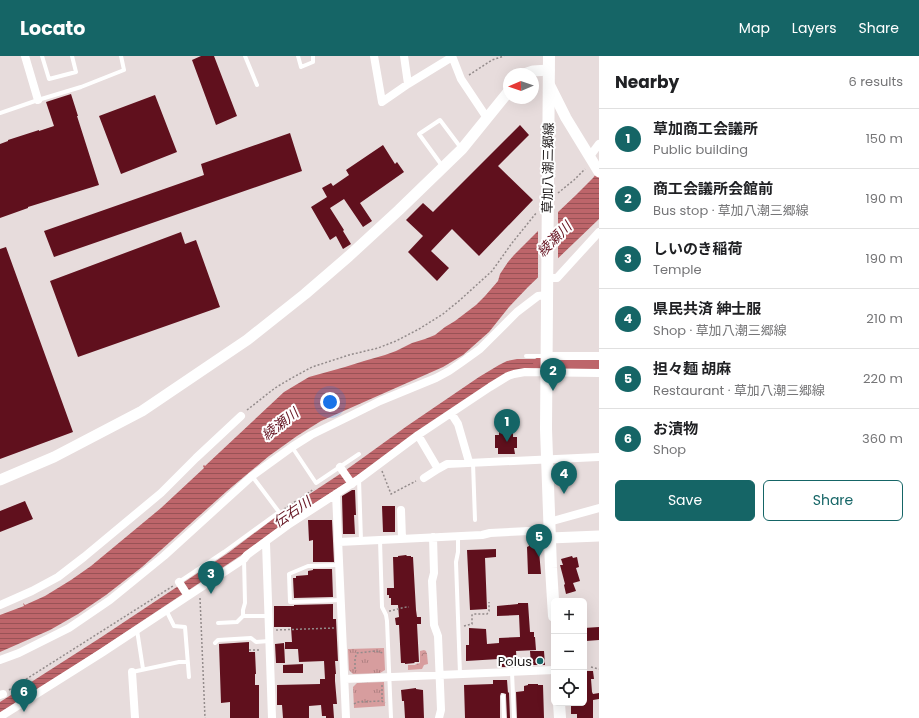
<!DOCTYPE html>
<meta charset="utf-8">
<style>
:root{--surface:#fff;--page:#f2f2f2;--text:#202124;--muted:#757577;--line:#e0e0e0;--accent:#156566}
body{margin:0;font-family:Poppins,"Noto Sans JP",sans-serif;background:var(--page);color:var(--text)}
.controls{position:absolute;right:12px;bottom:12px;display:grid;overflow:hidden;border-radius:6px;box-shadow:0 4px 16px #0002}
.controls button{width:36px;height:36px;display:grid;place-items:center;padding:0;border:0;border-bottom:1px solid var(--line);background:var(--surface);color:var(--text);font:20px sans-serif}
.compass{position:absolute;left:503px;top:12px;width:36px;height:36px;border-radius:50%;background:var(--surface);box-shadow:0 4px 16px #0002;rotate:268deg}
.you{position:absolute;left:330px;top:346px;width:14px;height:14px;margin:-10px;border:3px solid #fff;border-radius:50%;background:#1a73e8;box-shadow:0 0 0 6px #1a73e833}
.badge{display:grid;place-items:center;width:26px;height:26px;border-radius:50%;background:var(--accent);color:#fff;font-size:13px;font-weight:700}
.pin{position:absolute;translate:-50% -33px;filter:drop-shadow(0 1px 2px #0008)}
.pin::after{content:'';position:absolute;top:21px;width:14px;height:12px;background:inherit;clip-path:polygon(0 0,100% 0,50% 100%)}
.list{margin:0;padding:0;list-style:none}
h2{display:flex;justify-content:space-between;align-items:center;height:52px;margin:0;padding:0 16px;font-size:17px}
h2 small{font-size:13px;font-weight:400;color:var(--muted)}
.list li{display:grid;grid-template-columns:26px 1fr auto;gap:12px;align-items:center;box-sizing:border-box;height:60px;padding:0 16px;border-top:1px solid var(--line)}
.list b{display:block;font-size:15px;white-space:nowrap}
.list p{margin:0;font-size:13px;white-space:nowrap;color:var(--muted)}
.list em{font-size:13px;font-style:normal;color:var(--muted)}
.actions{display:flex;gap:8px;padding:12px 16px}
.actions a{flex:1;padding:9px 0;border:1px solid var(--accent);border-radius:6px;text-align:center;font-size:14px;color:var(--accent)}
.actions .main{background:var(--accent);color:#fff}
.icon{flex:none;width:22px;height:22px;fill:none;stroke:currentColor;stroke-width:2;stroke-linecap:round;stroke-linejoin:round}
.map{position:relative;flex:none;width:599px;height:662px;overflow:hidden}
header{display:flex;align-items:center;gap:24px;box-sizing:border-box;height:56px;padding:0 20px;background:var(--accent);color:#fff}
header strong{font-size:19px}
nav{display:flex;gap:22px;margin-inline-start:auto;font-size:14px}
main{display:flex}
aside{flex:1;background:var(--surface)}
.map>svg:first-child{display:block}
.forest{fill:url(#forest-crowns)}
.park{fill:url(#park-tufts)}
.water{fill:url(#water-rules)}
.pier{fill:#e7dcdc}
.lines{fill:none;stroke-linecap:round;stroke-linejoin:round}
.river{stroke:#bd656a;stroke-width:14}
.building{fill:#60101d}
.path{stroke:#938b8b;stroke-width:1.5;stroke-dasharray:2 2;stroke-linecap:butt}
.service{stroke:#fff;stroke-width:4}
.minor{stroke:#fff;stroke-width:8}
.tertiary{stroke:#fff;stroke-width:11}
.secondary{stroke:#fff;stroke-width:12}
.poi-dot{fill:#156566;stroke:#fff;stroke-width:1.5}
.labels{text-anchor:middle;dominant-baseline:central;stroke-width:4;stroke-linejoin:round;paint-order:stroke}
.street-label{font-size:13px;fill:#1d1919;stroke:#fff}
.poi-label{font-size:13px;fill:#1d1919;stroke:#fff;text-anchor:end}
.water-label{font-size:14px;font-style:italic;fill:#651421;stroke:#fff}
</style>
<header>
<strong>Locato</strong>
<nav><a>Map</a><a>Layers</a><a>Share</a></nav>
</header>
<main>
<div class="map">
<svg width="599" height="662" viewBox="0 0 599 662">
<defs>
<pattern id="forest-crowns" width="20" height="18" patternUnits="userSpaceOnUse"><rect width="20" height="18" fill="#d79d9e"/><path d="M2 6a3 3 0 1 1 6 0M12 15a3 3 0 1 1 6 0" fill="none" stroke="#ae7f80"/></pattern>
<pattern id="park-tufts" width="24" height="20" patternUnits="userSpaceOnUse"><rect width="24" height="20" fill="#d79d9e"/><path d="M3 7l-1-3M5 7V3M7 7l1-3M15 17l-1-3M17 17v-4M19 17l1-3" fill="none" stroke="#ae7f80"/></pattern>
<pattern id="water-rules" width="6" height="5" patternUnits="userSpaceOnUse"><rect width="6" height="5" fill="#bd656a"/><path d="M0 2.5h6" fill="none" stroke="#995256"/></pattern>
</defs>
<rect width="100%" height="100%" fill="#e7dcdc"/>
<!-- forest -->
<path class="forest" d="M424 594 426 595 427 598 428 608 424 609 422 613 408 614V609H415L416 608 420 607V595Z"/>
<!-- park -->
<path class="park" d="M384 592 385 614 380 617 353 618 349 614 348 593Z
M384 626 385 650 354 652 353 631 357 627Z"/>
<!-- water -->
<path class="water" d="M599 114V163L528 231 509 251 489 276 463 299 443 311 321 365 297 380 269 400 227 435 142 511 106 539 78 558 50 574 0 596V559L24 550 23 547 25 549 45 540 71 524 91 510 161 452 204 412 203 410 204 409 205 410 284 336 309 321 345 311 364 305 385 299 396 295 412 287 425 283 435 279 445 271 455 265 476 249 485 240 498 225 500 218 508 206 514 199 538 175 576 139 593 122Z
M517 303H559V314H518L289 464 240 500 79 607 0 657V646L100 582 228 497 281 457 346 414 407 370 479 321 499 309 507 305Z"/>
<!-- pier -->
<path class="pier" d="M558 153V205L538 224V172Z"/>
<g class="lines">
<!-- river -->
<path class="river" d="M540 308 599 309"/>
</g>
<!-- building -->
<path class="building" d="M201 0H214L237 60 216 69 192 4Z
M71 38 78 60H77L99 129 28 151V152L0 162V88L8 85V84L39 74V75L54 70 46 46Z
M155 39 177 96 121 118 99 60Z
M520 69 529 79 498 110 533 144 479 200 452 173 431 195 449 212 437 225 408 196 423 180 406 164 423 147 433 156Z
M290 77 302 115 54 201 44 175 204 119 201 108Z
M383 89 395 108 397 106 404 116 360 147 372 165 363 171 344 143 330 152 344 174 343 175 351 188 343 193 336 180 330 184 311 151 327 141 322 132 331 127 333 130 349 119 346 114Z
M181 176 185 188 196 184 220 251 78 301 50 225Z
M6 191 73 376 0 403V193Z
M513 373V381H517V392H514L515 398H498V392H495V379H499V374Z
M352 434H355L356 459H354L355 478H343L342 440Z
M25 445 33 463 0 476V455Z
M382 450H395V476H383Z
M308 464H332L334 506H313V484L309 485Z
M528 483H538L541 518H528L527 491 529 490Z
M496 493V501L485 502 487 553 470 554 467 494Z
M406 499 407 500H411V501H413L416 554 417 561H421V568H417L419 606H414L415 607 405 608V607H401L399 569H396L395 562 399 561 398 549H391V542H389V539H387V532H394L393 501H398V500Z
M572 500 573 502 577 501 579 511 576 512 580 525 573 527 576 535 566 538 564 529 565 528 560 509H563L561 503Z
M313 513H332L333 541 294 542 293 522H296V520L308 519V515L313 514Z
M518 547H528L530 576H534V581H535L536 594 516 595 517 609H506V611H499V603L466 605V589H469V572L486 573 487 588 499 587V582L520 581 519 559 497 560V550L518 548Z
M333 548V563H336L338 605H335L336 618H335V625L337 648H333L334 662H326V660H322L321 649 309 650V662H283L282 649H277V629L320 628V623H325L324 605 299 606 298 593H285V586H292L291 571H274V550H294V549Z
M599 571V584L586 585 584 572Z
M249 586V596H255L256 618H255V629H259V662H230V646L221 647 219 588Z
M284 587 285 607H276L275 588Z
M530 595H544L545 609H531Z
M303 608V617H283V609Z
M584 615H593L594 623H591L592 636 593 638 599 637V643L593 644V662H577V658H571V647H584Z
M493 624H507L508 637 509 636 510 662H507L506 640V638L503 637H501L500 640V662H465L464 629 493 628Z
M528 628H538V629H543L544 662H517L516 636 524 635V630L528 629Z
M416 632V633L423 634 424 662H405L404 645H402L401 634Z"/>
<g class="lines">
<!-- path -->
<path class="path" d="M469 19 492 4 504 0
M558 137 574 124 585 113
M247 354 275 332 290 323 312 311 349 299 378 292 396 285 419 273 443 258 460 244 492 215 512 187 537 156
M382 415 391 438 416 425
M284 453 314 433
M200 542 205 662
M389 555C396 554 402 551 409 551
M464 570 472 568V559L473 558H487L489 555V546
M276 574 335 572
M249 594H261
M591 611 599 613
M355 613V602L357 597 376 595 383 597
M382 629V645
M9 634 173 530
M354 648 357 646 382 645 385 647"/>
<!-- service -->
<path class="service" d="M42 0 49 23 76 16 72 0
M245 0 257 29
M298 0 301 11 313 6V0
M0 57 38 44 81 31 124 14 121 0
M443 111 419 78 440 64 461 92
M526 300H544
M292 391 316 427 359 398
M473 407 475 464
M359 423 361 485
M458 480V496L456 506 460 618
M380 484 382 551 386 559 387 565 391 662
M244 503 245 547 243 554V560H268
M339 509 308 510 289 518 290 546 341 544
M179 526 224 496 279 456 252 420
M166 554 174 570 185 571 189 621
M218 567 237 566 243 560
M137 574 143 613
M215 587 218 584 251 582 256 586 269 585
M584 611H585
M132 616 179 606H188
M512 616 514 662
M503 640 504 662"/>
<!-- minor -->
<path class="minor" d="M25 0 38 44
M374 0 382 46 408 28 452 1
M404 0 408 28
M452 0 461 23 487 62
M590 100 599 88
M548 222H557L599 176
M547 300H599
M451 357 458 368 469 406
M418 379 490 331 508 320 514 318 525 316 599 317
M340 411 352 428
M424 422 438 413
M336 438 346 662
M401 454 402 483
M549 466 599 452
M433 481 434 517 432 525 434 569 438 580 441 654 439 662
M265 486 266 487 272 662
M339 486 482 479 490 477 550 474
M179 526 188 540
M0 549 32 535 58 521 84 501 161 437 196 402 241 360
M0 604 19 597 69 572 110 544 164 500 252 420 292 391 311 379 352 359 380 345 436 322 449 315 462 306 480 293 517 256 538 240 547 239
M132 616 135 662
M345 623 554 614
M0 639 3 638
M0 661 103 596 244 503 247 499 288 469 359 423 418 379 438 413 447 408 599 401"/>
<!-- tertiary -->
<path class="tertiary" d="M524 18 533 15 549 14
M550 30 566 62 599 116
M0 424 54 401 142 355 247 284 305 238 349 200 399 154 462 93 509 35
M550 482 599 480"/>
<!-- secondary -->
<path class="secondary" d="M549 0 546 373 551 512 554 560
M559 647 560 662"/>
</g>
<!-- markers -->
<circle class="poi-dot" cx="540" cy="605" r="4"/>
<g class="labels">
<!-- street labels -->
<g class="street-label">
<text transform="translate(548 112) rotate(-89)">草加八潮三郷線</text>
</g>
<!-- poi labels -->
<g class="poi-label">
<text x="532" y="605">Polus</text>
</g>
<!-- water labels -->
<g class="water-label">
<text transform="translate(554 183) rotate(-45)">綾瀬川</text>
<text transform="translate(280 368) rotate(-38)">綾瀬川</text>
<text transform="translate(292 456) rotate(-34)">伝右川</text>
</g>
</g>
</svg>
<div class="controls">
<button>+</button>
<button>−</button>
<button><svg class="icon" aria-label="locate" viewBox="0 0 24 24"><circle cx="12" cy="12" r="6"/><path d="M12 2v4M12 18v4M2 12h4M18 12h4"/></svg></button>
</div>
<svg class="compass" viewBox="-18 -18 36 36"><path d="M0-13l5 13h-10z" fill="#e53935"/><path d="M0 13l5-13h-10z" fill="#757577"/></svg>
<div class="you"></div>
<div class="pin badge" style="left:507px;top:386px">1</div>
<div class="pin badge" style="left:553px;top:335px">2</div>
<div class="pin badge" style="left:211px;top:538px">3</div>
<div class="pin badge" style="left:564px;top:438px">4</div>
<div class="pin badge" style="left:539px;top:501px">5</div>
<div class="pin badge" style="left:24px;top:656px">6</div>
</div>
<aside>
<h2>Nearby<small>6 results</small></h2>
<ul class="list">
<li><span class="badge">1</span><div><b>草加商工会議所</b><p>Public building</p></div><em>150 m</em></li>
<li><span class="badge">2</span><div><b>商工会議所会館前</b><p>Bus stop · 草加八潮三郷線</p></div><em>190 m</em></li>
<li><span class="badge">3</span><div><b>しいのき稲荷</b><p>Temple</p></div><em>190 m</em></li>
<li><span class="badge">4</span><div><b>県民共済 紳士服</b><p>Shop · 草加八潮三郷線</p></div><em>210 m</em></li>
<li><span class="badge">5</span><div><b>担々麺 胡麻</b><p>Restaurant · 草加八潮三郷線</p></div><em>220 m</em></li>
<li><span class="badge">6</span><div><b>お漬物</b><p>Shop</p></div><em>360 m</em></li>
</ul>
<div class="actions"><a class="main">Save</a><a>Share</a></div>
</aside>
</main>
